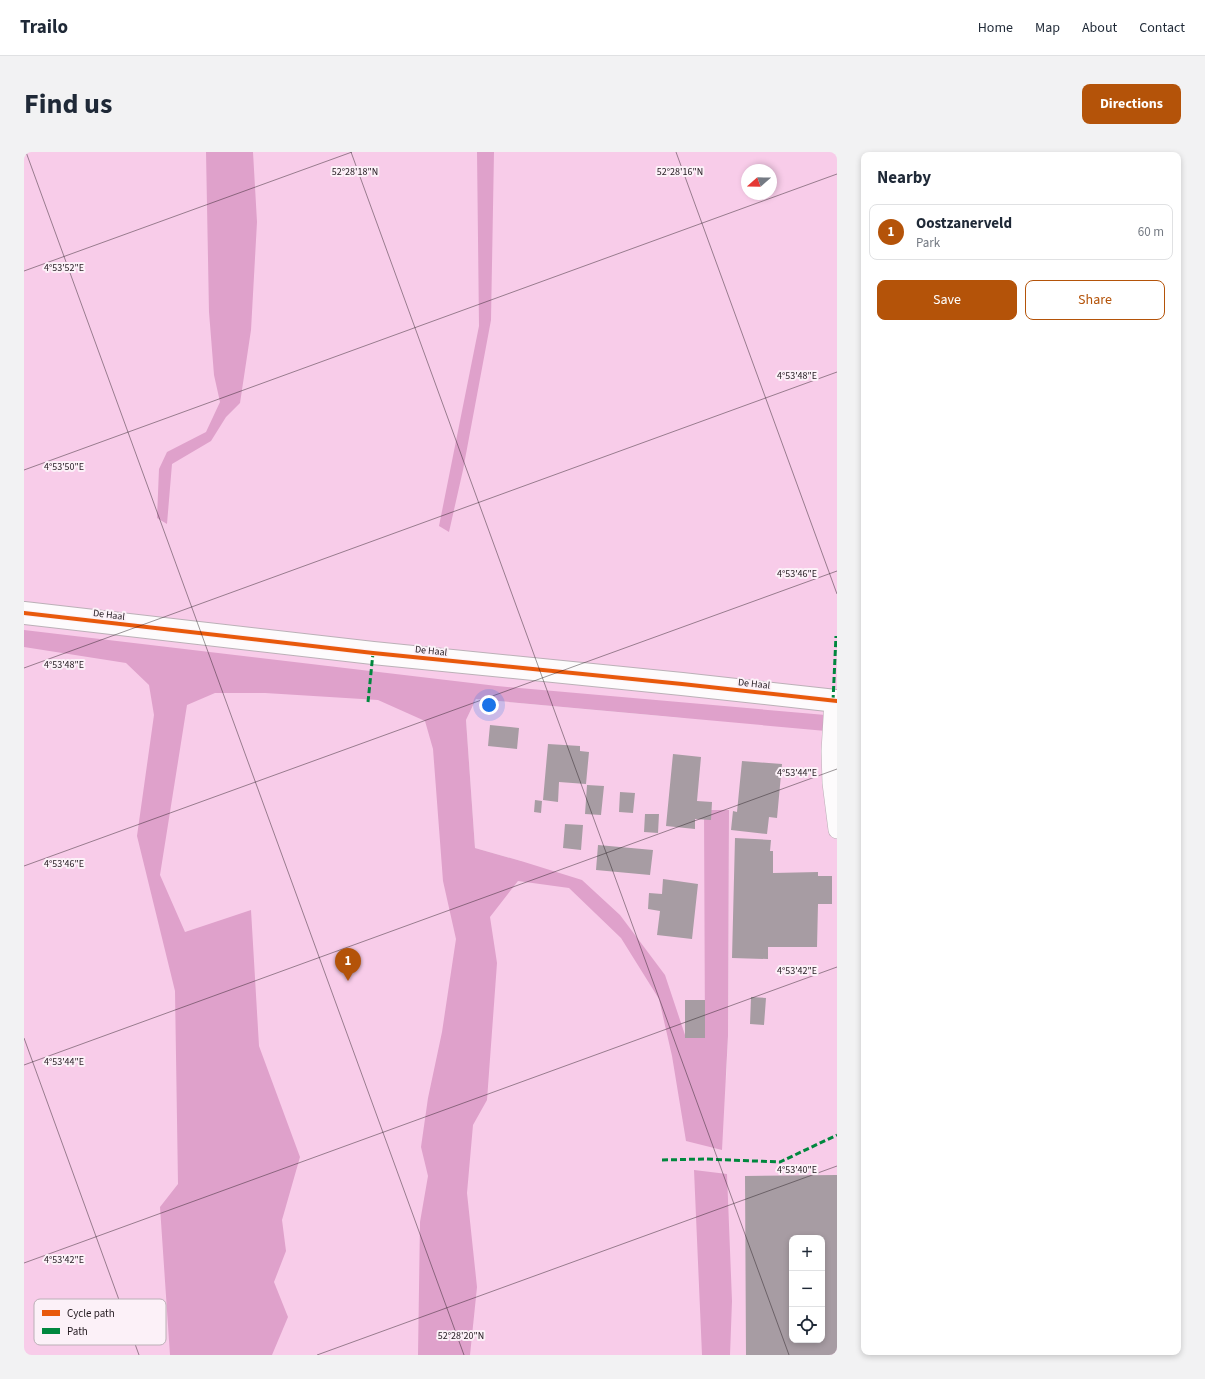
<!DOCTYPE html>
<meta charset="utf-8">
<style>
:root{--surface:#fff;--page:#f2f2f3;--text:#1f2937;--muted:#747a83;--line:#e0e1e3;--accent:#b45309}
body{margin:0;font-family:"Source Sans 3",sans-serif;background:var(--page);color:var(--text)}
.controls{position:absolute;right:12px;bottom:12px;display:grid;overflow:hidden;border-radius:8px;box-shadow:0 2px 6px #0003}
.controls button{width:36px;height:36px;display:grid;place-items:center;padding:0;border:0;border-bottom:1px solid var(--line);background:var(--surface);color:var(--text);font:20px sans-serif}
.compass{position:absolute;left:717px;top:12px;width:36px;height:36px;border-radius:50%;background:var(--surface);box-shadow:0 2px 6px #0003;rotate:250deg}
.you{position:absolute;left:465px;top:553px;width:14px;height:14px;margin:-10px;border:3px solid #fff;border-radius:50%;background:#1a73e8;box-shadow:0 0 0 6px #1a73e833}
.badge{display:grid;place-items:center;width:26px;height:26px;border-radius:50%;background:var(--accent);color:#fff;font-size:13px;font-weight:700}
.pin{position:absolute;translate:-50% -33px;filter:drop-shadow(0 1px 2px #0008)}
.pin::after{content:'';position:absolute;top:21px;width:14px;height:12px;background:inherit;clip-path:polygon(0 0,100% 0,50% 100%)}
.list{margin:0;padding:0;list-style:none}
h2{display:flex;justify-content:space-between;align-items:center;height:52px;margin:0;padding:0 16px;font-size:17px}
h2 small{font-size:13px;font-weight:400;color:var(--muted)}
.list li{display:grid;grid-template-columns:26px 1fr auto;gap:12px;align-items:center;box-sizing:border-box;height:56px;margin:0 8px 8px;padding:0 8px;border:1px solid var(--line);border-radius:8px}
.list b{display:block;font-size:15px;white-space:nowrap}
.list p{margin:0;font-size:13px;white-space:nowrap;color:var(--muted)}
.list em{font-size:13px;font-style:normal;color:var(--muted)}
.actions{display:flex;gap:8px;padding:12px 16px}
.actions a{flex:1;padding:9px 0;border:1px solid var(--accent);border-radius:8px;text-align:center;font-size:14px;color:var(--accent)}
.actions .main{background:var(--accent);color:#fff}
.icon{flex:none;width:22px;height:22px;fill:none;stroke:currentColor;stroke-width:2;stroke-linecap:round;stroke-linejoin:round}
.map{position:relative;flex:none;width:813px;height:1203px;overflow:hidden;border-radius:8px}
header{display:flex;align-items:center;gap:24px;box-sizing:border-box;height:56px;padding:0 20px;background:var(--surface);border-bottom:1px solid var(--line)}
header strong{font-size:19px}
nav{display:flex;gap:22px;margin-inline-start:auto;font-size:14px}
.intro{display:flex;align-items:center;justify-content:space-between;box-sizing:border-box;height:96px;padding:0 24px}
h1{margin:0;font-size:28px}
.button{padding:10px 18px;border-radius:8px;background:var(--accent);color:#fff;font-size:14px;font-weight:700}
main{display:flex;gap:24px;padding:0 24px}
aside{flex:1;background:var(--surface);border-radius:8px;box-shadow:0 2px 6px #0003}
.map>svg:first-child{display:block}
.green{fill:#f8cce9;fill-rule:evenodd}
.water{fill:#dfa1cb}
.building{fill:#a79ca3;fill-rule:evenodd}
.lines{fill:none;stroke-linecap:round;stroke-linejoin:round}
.lane-casing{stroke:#bbb0b7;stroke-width:18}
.secondary-casing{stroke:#bbb0b7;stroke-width:24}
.lane{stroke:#fdfbfc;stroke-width:17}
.secondary{stroke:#fdfbfc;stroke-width:22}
.quiet{stroke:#00873e;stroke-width:3;stroke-dasharray:6 3;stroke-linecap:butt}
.cycleway-casing{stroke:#fcf1f8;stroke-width:6}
.cycleway{stroke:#e8590c;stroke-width:4}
.ticks{fill:none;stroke:#231a20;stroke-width:1;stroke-opacity:0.45}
.labels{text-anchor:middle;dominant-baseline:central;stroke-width:4;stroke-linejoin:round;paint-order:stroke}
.street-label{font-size:10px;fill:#231a20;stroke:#fcf1f8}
.key{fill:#fcf1f8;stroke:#bbb0b7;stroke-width:1}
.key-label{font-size:11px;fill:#231a20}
.ticks-label{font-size:10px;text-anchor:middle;fill:#231a20;stroke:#fcf1f8;stroke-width:4;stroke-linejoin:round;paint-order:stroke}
</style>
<header>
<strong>Trailo</strong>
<nav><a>Home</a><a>Map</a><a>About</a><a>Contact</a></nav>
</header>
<div class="intro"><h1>Find us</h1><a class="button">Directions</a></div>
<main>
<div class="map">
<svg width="813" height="1203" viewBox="0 0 813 1203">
<rect width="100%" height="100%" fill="#f3e5ee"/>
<!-- green -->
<path class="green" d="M0 0H813V1203H0ZM723 18H747V42H723ZM440 541 659 566 452 547 442 568 451 696 497 709 441 710ZM680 658 705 659 704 884 702 929ZM768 1086H798V1188H768Z"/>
<!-- water -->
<path class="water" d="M182 0H229L233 70 227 178 216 251 202 265 187 289 148 312 143 372 133 366 135 317 143 300 182 280 196 250 190 223 185 160Z
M453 0H470L467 168 439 318 425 380 415 374 455 174Z
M0 478 473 534 813 564V580L452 547 442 568 451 696 497 709 558 728 596 763 641 823 662 886H681L680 658H705L704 884 698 998 662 989 648 904 635 847 597 786 545 736 494 729 466 765 473 811 463 948 449 973 443 1041 453 1135 446 1203H394L396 1070 404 1024 397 995 404 946 418 880 432 787 419 729 409 597 401 569 354 548 241 541H191L163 553 136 723 161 780 227 758 235 894 276 1005 258 1068 262 1099 250 1130 264 1165 248 1203H146L136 1055 154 1032 151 839 113 684 130 563 125 533 102 511 0 495Z
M670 1018 703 1022 708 1149 706 1203H678Z"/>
<!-- building -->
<path class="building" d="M466 573 495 576 493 597 464 594Z
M524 592 556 594V599L565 600 562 632 535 630 534 650 519 648Z
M649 602 677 605 673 649 688 650 687 668 671 667V677L642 674Z
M718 609 758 612 753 666 745 665 743 682 707 678 709 659 713 660Z
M563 633 580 634 577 663 561 662Z
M596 640 611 641 609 661 595 660Z
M511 648 518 649 517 661 510 660Z
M621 662H635L634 681 620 680Z
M541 672 559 673 557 698 539 696Z
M711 686 747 688 746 699H749V721L794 720V724H808V752H794L793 795H744V807L708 806Z
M574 693 629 698 626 723 572 718Z
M639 727 674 732 668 787 633 783 636 759 624 757 625 741 638 742Z
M727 845 742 846 740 873 726 872Z
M661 848H681V886H661Z
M813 1023V1203H722L721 1024ZM768 1086H798V1188H768Z"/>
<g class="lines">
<defs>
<path id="lane" d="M809 549 806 599 807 631 813 678"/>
<path id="secondary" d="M0 461 349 501 658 532 813 549"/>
</defs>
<!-- lane casing -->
<use href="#lane" class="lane-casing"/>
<!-- secondary casing -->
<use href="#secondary" class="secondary-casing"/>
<!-- lane -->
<use href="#lane" class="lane"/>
<!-- secondary -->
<use href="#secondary" class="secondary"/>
<!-- quiet -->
<path class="quiet" d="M809 549 812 484
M344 550 349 501
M638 1008 681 1007 756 1010 813 983"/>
<defs>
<path id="cycleway" d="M0 461 349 501 658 532 813 549"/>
</defs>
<!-- cycleway casing -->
<use href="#cycleway" class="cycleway-casing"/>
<!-- cycleway -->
<use href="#cycleway" class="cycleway"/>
</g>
<!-- ticks -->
<path class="ticks" d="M2 0 440 1203M327 0 765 1203M652 0 813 442M0 119 328 0M0 318 813 22M0 516 813 220M0 714 813 419M0 886 115 1203M0 913 813 617M0 1111 813 815M293 1203 813 1014"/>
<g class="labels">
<!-- street labels -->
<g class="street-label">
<text transform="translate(85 463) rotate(7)">De Haal</text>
<text transform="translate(407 499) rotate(6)">De Haal</text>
<text transform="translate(730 532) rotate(6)">De Haal</text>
</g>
</g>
<!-- legend -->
<rect x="10" y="1147" width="132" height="46" rx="6" class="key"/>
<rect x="18" y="1158" width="18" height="6" fill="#e8590c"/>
<rect x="18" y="1176" width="18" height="6" fill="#00873e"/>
<g class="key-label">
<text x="43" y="1165">Cycle path</text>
<text x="43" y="1183">Path</text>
</g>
<g class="ticks-label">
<text x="331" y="23">52°28'18"N</text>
<text x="656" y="23">52°28'16"N</text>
<text x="40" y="119">4°53'52"E</text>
<text x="773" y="227">4°53'48"E</text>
<text x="40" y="318">4°53'50"E</text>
<text x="773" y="425">4°53'46"E</text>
<text x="40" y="516">4°53'48"E</text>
<text x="773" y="624">4°53'44"E</text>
<text x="40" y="715">4°53'46"E</text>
<text x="773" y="822">4°53'42"E</text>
<text x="40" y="913">4°53'44"E</text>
<text x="773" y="1021">4°53'40"E</text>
<text x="40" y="1111">4°53'42"E</text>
<text x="437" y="1187">52°28'20"N</text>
</g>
</svg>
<div class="controls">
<button>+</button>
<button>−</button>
<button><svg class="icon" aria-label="locate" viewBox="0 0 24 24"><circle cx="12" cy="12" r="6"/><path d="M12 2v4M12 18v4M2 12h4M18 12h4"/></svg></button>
</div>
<svg class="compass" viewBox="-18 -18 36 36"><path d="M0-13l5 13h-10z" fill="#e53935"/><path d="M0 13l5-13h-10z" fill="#747a83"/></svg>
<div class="you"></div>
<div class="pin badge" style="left:324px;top:829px">1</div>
</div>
<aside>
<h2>Nearby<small></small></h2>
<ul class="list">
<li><span class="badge">1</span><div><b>Oostzanerveld</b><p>Park</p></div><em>60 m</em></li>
</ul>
<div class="actions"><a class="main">Save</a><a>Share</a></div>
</aside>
</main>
